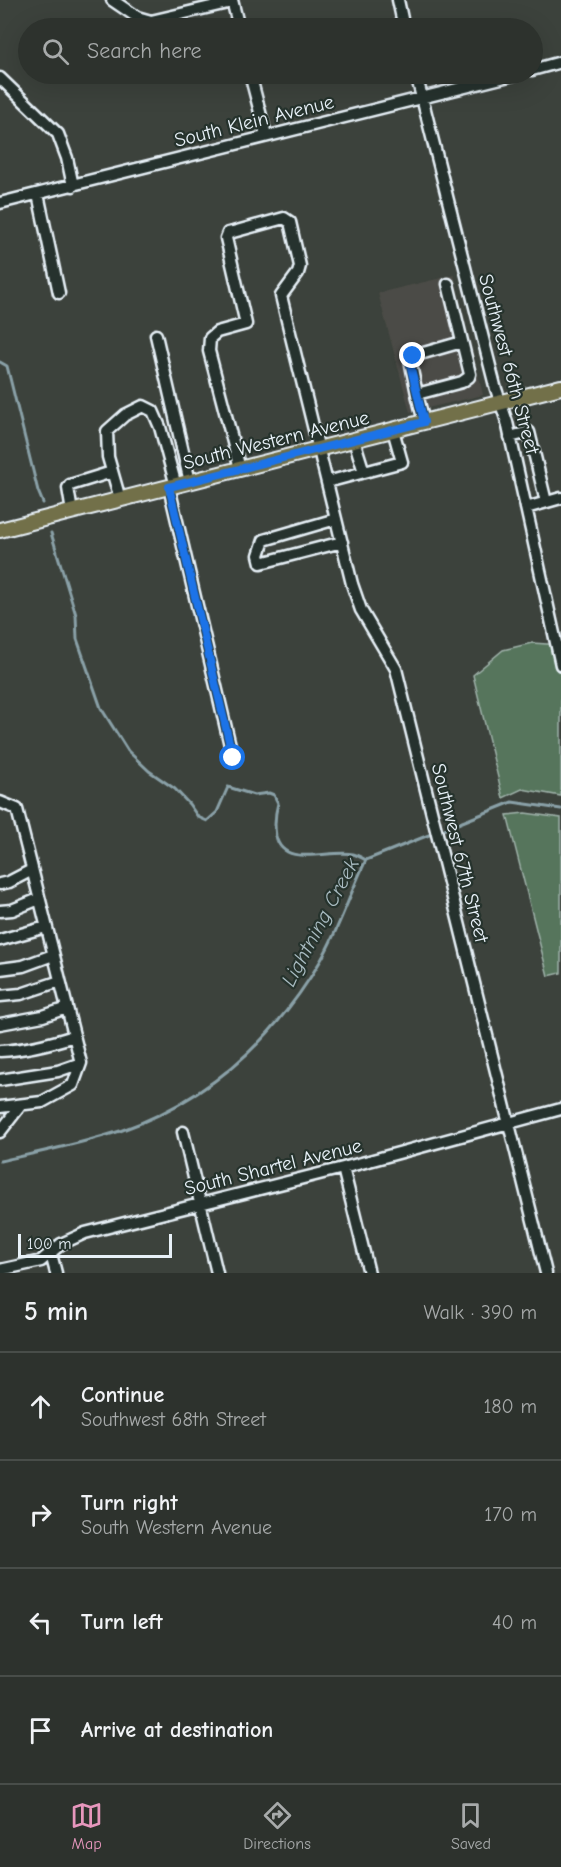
<!DOCTYPE html>
<meta charset="utf-8">
<style>
:root{--surface:#2d322d;--page:#353a35;--text:#f1f3f6;--muted:#a7aaaa;--line:#484d49;--accent:#e797bd}
body{margin:0;font-family:"Comic Neue",sans-serif;background:var(--page);color:var(--text)}
.scale{position:absolute;left:18px;bottom:15px;width:154px;box-sizing:border-box;padding-left:6px;border:3px solid #e8f1f8;border-top:0;font-size:16px;line-height:21px;white-space:nowrap;color:#e8f1f8;-webkit-text-stroke:4px #26332d;paint-order:stroke}
.stop{position:absolute;width:18px;height:18px;margin:-14px;border:4px solid #1a73e8;border-radius:50%;background:#fff}
.stop.end{background:#1a73e8;border-color:#fff;box-shadow:0 2px 6px #0008}
.list{margin:0;padding:0;list-style:none}
h2{display:flex;justify-content:space-between;align-items:center;height:78px;margin:0;padding:0 24px;font-size:26px}
h2 small{font-size:20px;font-weight:400;color:var(--muted)}
.list li{display:grid;grid-template-columns:39px 1fr auto;gap:18px;align-items:center;box-sizing:border-box;height:108px;padding:0 24px;border-top:2px solid var(--line)}
.list b{display:block;font-size:22px;white-space:nowrap}
.list p{margin:0;font-size:20px;white-space:nowrap;color:var(--muted)}
.list em{font-size:20px;font-style:normal;color:var(--muted)}
.icon{flex:none;width:33px;height:33px;fill:none;stroke:currentColor;stroke-width:2;stroke-linecap:round;stroke-linejoin:round}
.map{position:relative;flex:none;width:561px;height:1273px;overflow:hidden}
.search{position:absolute;background:var(--surface);box-shadow:0 6px 24px #0002;left:18px;right:18px;top:18px;height:66px;display:flex;align-items:center;gap:15px;box-sizing:border-box;padding:0 21px;border-radius:33px;color:var(--muted);font-size:22px}
.sheet{height:510px;background:var(--surface)}
nav{display:flex;justify-content:space-around;align-items:center;box-sizing:border-box;height:84px;border-top:2px solid var(--line);background:var(--surface);font-size:16px;color:var(--muted)}
nav a{display:grid;justify-items:center;gap:3px}
nav .on{color:var(--accent)}
.map>svg:first-child{display:block}
.built{fill:#4c4c46}
.green{fill:#56745c;stroke:#9fb2aa;stroke-width:1.5}
.lines{fill:none;stroke-linecap:round;stroke-linejoin:round}
.stream{stroke:#8aa1a8;stroke-width:3}
.minor-casing{stroke:#e8f1f8;stroke-width:15}
.major-casing{stroke:#e8f1f8;stroke-width:18}
.minor{stroke:#26332d;stroke-width:10}
.major{stroke:#726f4a;stroke-width:14}
.route{stroke:#1a73e8;stroke-width:8}
.labels{text-anchor:middle;dominant-baseline:central;stroke-width:4.5;stroke-linejoin:round;paint-order:stroke}
.street-label{font-size:20px;fill:#e8f1f8;stroke:#26332d}
.water-label{font-size:21px;font-style:italic;fill:#a9bcc2;stroke:#26332d}
</style>
<div class="map">
<svg width="561" height="1273" viewBox="0 0 561 1273">
<rect width="100%" height="100%" fill="#3c423c"/>
<filter id="ink" filterUnits="userSpaceOnUse"><feTurbulence type="fractalNoise" baseFrequency=".0167" numOctaves="2"/><feDisplacementMap in="SourceGraphic" scale="12" xChannelSelector="R" yChannelSelector="G"/><feConvolveMatrix kernelMatrix="1 2 1 2 8 2 1 2 1" color-interpolation-filters="sRGB"/></filter>
<g filter="url(#ink)">
<!-- built -->
<path class="built" d="M454 275 483 395 410 412 378 293Z"/>
<!-- green -->
<path class="green" d="M532 643 561 645V796L522 789 503 798 473 675 503 650Z
M525 813 561 818V973L548 976 507 815Z"/>
<g class="lines">
<!-- stream -->
<path class="stream" d="M0 362 7 366 38 491 43 503
M51 533 76 615 77 639 101 708 128 751 149 771 175 789 189 804 198 817 207 821 217 812 228 787 254 795 269 793 274 795 278 803C275 814 274 824 276 836 283 869 329 849 353 854 357 855 362 858 366 860
M440 831 512 802 561 809
M0 1161C40 1152 81 1144 120 1131 208 1100 274 1040 321 960 339 929 350 893 366 860L434 833"/>
<defs>
<path id="minor" d="M112 0 137 17 151 21 232 2
M232 0 239 28
M398 0 404 28
M532 70 561 62
M250 74 266 135
M416 74 495 386 507 422 561 665
M0 78 58 134 67 158 73 186
M38 194 59 293
M0 203 517 74
M156 335 190 482
M417 394 410 360 413 356 462 342
M424 422 417 394 462 382 469 377 470 374 448 284
M510 437 529 432 546 502
M354 440 364 472
M240 469 209 351 210 338 217 332 246 324 226 238 228 233 233 232 284 218 290 222 300 266 298 273 281 296 352 584 361 610 396 669 546 1273
M327 482 402 462 393 430
M169 487 233 758
M120 499 108 457 107 431 125 415 143 406 153 411 160 427 176 486
M526 508 561 498
M72 512 68 488 70 485 112 472
M336 519 264 540 259 555 261 563 342 542
M0 802 17 809 81 1063 73 1085 42 1102 0 1107
M0 884 9 882 32 870
M0 911 12 910 39 899
M0 940 46 927
M0 969 23 966 53 955
M0 996 21 994 60 981
M0 1024 43 1016 67 1008
M0 1051C26 1050 49 1044 74 1036
M0 1080 58 1071 81 1063
M0 1132 21 1105
M183 1132 217 1273
M343 1168 369 1273
M51 1254 56 1273
M0 1270 41 1261 61 1244 85 1233 343 1168 561 1109"/>
<path id="major" d="M0 530 561 387"/>
</defs>
<!-- minor casing -->
<use href="#minor" class="minor-casing"/>
<!-- major casing -->
<use href="#major" class="major-casing"/>
<!-- minor -->
<use href="#minor" class="minor"/>
<!-- major -->
<use href="#major" class="major"/>
</g>
</g>
<g class="lines" filter="url(#ink)">
<!-- route -->
<path class="route" d="M233 758 169 487 424 422 410 364V360L413 356"/>
</g>
<g class="labels">
<!-- street labels -->
<g class="street-label">
<text transform="translate(254 121) rotate(-14)">South Klein Avenue</text>
<text transform="translate(509 364) rotate(75)">Southwest 66th Street</text>
<text transform="translate(276 440) rotate(-14)">South Western Avenue</text>
<text transform="translate(460 853) rotate(76)">Southwest 67th Street</text>
<text transform="translate(273 1167) rotate(-14)">South Shartel Avenue</text>
</g>
<!-- water labels -->
<g class="water-label">
<text transform="translate(320 922) rotate(-62)">Lightning Creek</text>
</g>
</g>
</svg>
<div class="scale">100 m</div>
<div class="stop" style="left:233px;top:758px"></div>
<div class="stop end" style="left:413px;top:356px"></div>
<div class="search"><svg class="icon" aria-label="search" viewBox="0 0 24 24"><circle cx="10" cy="10" r="6"/><path d="M15 15l6 6"/></svg>Search here</div>
</div>
<section class="sheet">
<h2>5 min<small>Walk · 390 m</small></h2>
<ul class="list">
<li><svg class="icon" aria-label="ahead" viewBox="0 0 24 24"><path d="M12 20V5M6 11l6-6 6 6"/></svg><div><b>Continue</b><p>Southwest 68th Street</p></div><em>180 m</em></li>
<li><svg class="icon" aria-label="right" viewBox="0 0 24 24"><path d="M7 20v-9h11M14 6l5 5-5 5"/></svg><div><b>Turn right</b><p>South Western Avenue</p></div><em>170 m</em></li>
<li><svg class="icon" aria-label="left" viewBox="0 0 24 24"><path d="M17 20v-9H6M10 6l-5 5 5 5"/></svg><div><b>Turn left</b></div><em>40 m</em></li>
<li><svg class="icon" aria-label="arrive" viewBox="0 0 24 24"><path d="M6 21V4h12l-3 4 3 4H6"/></svg><div><b>Arrive at destination</b></div></li>
</ul>
</section>
<nav>
<a class="on"><svg class="icon" aria-label="map" viewBox="0 0 24 24"><path d="M3 6l6-2 6 2 6-2v14l-6 2-6-2-6 2zM9 4v14M15 6v14"/></svg>Map</a>
<a><svg class="icon" aria-label="directions" viewBox="0 0 24 24"><path d="M12 3l9 9-9 9-9-9zM9 14v-3h6M13 9l2 2-2 2"/></svg>Directions</a>
<a><svg class="icon" aria-label="saved" viewBox="0 0 24 24"><path d="M7 4h10v16l-5-4-5 4z"/></svg>Saved</a>
</nav>
